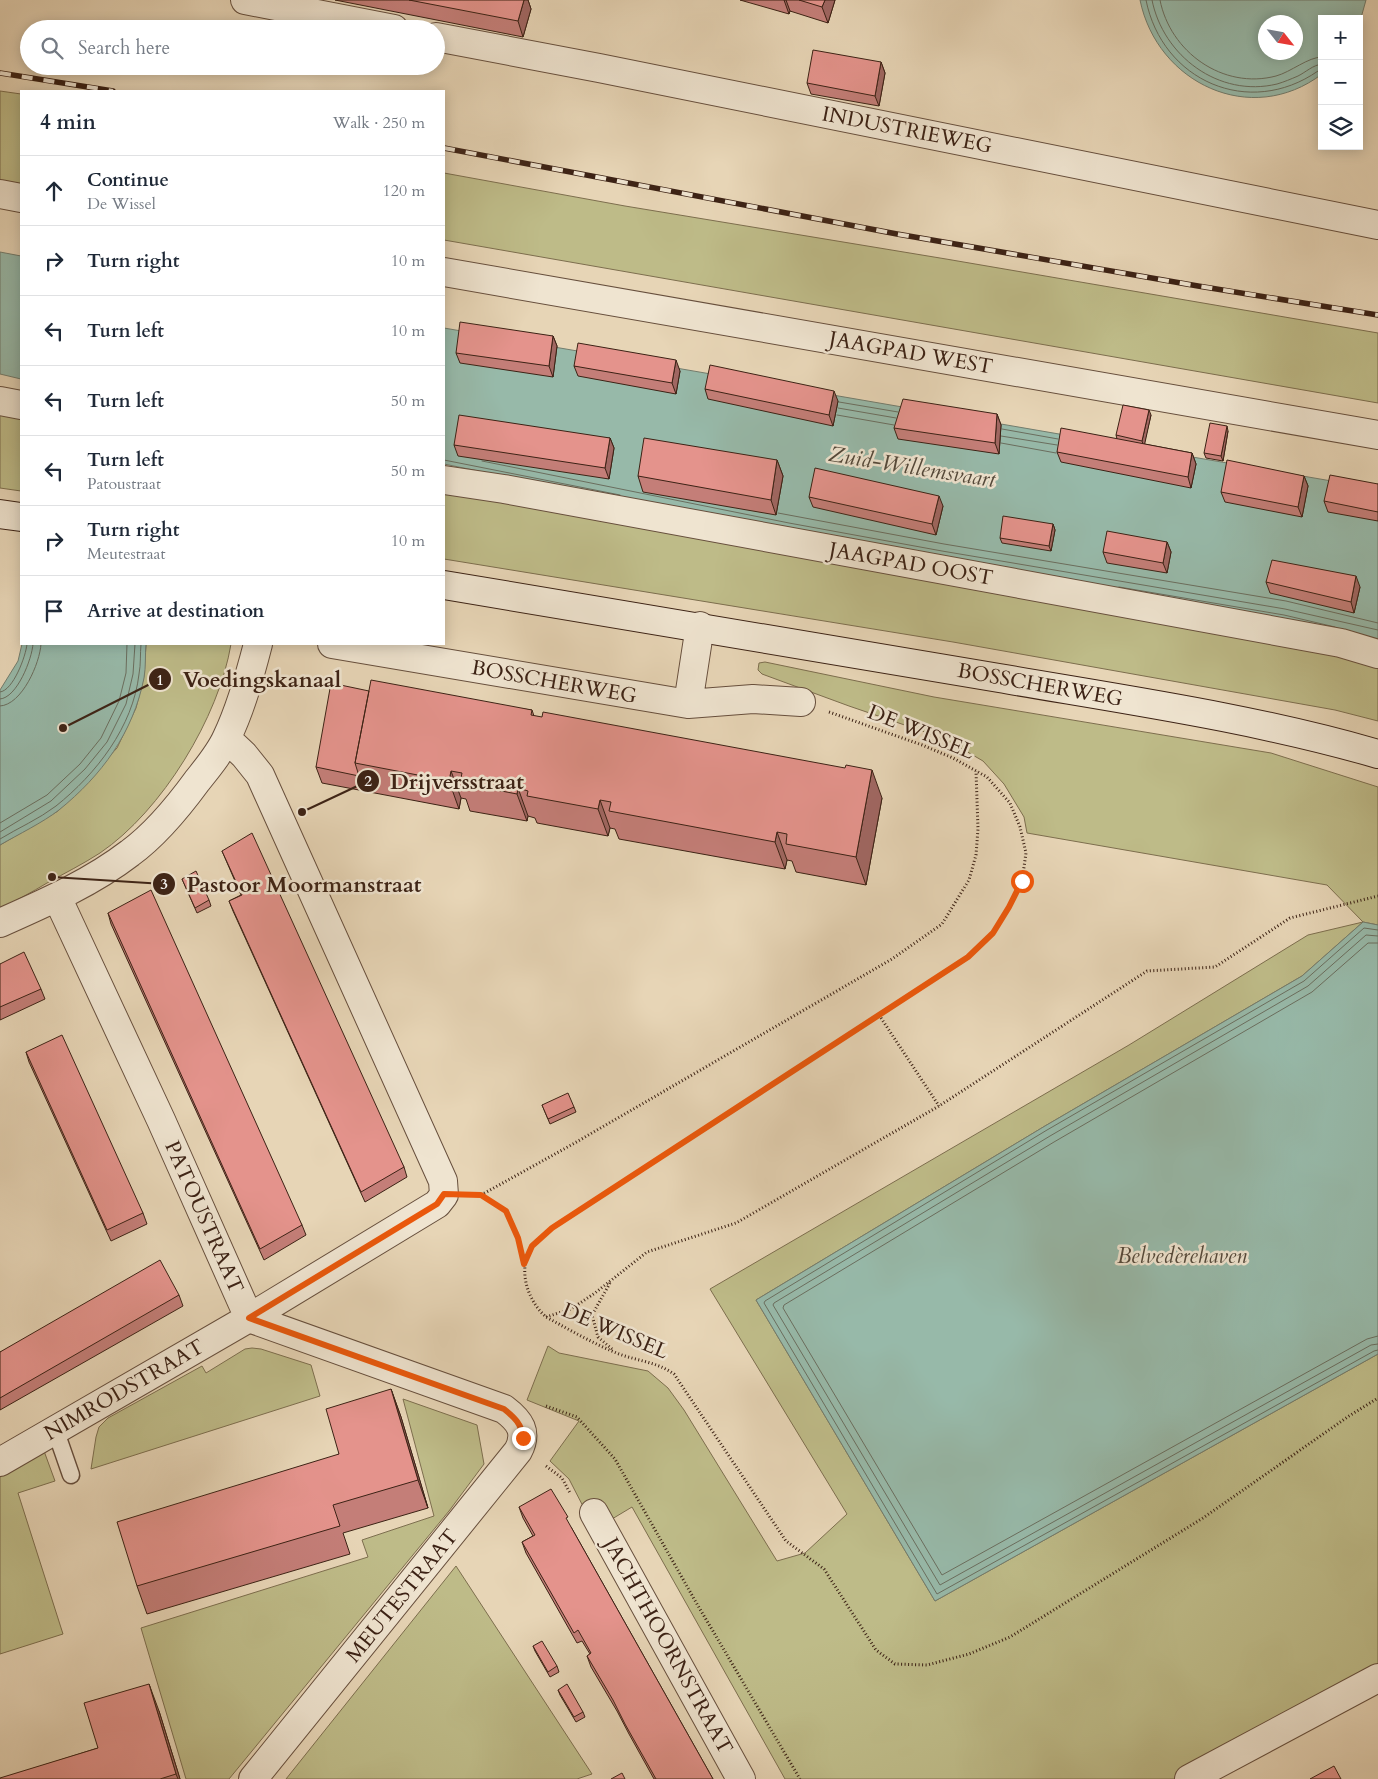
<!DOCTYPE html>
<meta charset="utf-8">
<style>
:root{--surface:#fff;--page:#f2f2f3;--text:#1f2937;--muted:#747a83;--line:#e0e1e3}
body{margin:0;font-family:Cardo,serif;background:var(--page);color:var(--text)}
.controls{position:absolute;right:15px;top:15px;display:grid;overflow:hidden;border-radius:0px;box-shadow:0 2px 12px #0003}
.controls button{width:45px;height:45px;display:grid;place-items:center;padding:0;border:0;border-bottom:1px solid var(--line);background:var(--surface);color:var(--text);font:25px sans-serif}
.compass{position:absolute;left:1258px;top:15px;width:45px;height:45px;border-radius:50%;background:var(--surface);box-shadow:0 2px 12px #0003;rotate:121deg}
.stop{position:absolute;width:15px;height:15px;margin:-11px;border:4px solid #ea580c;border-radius:50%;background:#fff}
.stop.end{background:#ea580c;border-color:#fff;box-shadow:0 1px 5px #0008}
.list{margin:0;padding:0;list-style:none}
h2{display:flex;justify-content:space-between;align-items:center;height:65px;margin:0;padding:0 20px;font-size:21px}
h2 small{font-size:16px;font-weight:400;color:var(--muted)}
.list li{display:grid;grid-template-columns:32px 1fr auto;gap:15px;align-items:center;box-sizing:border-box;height:70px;padding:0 20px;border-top:1px solid var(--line)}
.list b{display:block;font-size:19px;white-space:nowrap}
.list p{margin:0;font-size:16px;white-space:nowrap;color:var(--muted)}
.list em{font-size:16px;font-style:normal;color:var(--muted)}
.icon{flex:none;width:28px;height:28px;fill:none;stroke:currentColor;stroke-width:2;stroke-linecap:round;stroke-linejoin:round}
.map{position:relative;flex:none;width:1378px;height:1779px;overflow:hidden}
.search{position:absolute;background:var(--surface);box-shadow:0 2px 12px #0003;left:20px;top:20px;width:425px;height:55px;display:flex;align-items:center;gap:12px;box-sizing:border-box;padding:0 18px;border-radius:28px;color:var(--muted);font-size:19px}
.panel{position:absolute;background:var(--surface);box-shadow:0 2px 12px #0003;left:20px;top:90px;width:425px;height:555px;border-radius:0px}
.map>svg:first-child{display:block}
.green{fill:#bebb88;stroke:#7d6e4e}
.water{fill:#97b9a9;stroke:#737d6e;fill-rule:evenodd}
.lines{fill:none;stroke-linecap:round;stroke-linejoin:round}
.shore{stroke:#6a6e5f;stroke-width:1}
.lane-casing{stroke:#674f3d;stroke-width:19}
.street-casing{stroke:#674f3d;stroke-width:30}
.secondary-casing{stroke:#3c2215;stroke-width:30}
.path{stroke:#3c2215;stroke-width:3;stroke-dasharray:1 2.5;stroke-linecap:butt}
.lane{stroke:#efe4d0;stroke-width:16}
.street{stroke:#efe4d0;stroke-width:28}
.secondary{stroke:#efe4d0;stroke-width:28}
.rail-casing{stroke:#3c2215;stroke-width:5.5}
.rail{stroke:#efe4d0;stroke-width:4;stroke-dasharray:11;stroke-linecap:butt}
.wall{fill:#c47e78;stroke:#3c2215}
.shaded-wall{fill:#a06762;stroke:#3c2215}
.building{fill:#e4938c;stroke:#3c2215}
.route{stroke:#ea580c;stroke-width:6}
.labels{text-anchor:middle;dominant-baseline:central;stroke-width:5;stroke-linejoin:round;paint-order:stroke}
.street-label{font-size:21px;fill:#3c2215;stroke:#efe4d0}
.water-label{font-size:22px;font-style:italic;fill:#53483a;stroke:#efe4d0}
.leader{fill:none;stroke:#3c2215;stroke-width:2}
.callout-dot{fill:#3c2215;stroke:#efe4d0;stroke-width:2}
.mark-label{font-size:15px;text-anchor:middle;font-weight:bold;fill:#fff}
.callout-label{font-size:22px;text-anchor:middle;font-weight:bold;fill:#3c2215;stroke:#efe4d0;stroke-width:5;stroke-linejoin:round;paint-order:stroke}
</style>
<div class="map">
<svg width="1378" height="1779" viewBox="0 0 1378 1779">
<rect width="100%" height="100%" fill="#e7d5b6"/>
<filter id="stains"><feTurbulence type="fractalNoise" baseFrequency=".004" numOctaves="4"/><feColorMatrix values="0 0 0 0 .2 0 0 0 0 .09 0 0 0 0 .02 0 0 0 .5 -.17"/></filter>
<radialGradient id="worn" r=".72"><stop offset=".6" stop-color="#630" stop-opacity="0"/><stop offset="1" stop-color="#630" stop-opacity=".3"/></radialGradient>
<!-- green -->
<path class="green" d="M0 91 21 94V195L0 192Z
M444 173 625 206 946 259 1378 333V403L444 240Z
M0 409 21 413V491L0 488Z
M444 490 1378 661V721L1335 710 953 642 444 559Z
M146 644H231C219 717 162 811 100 853 83 864 65 873 47 883 32 892 16 901 0 908V845L58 811 117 748 136 708 144 676Z
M765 662 934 697 1271 753 1378 787V925L1363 922 1302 976 1045 1126 756 1300 935 1601 1378 1354V1678L1186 1779H785L632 1507 612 1519 604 1504 587 1514 569 1479 550 1461 579 1421 527 1400 548 1346 559 1353 648 1371 668 1388 684 1410 777 1561 805 1553 847 1514 710 1289 1129 1045 1308 935 1363 922 1327 885 1027 833 1024 817 1004 784 983 761 959 747 928 733 849 706 762 674 758 670 759 663Z
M252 1348 261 1349 311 1365 320 1396 91 1469 96 1437 99 1427 108 1418 202 1366 206 1373 245 1349Z
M403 1399 477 1425 484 1464 449 1511 229 1779H186L141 1628 368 1557 362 1540 434 1516Z
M44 1451 55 1481 18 1493 63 1634 0 1654V1477Z
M456 1566 592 1774 577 1779H286Z"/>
<!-- water -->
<path class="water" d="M1140 0H1366L1359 25V19H1322V74C1251 128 1157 83 1140 0ZM1296 22V52H1266V22Z
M0 252 21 256V379L0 374Z
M444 328 1378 489V642L787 534 444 464Z
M22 644H146C145 655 146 667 144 678 133 733 102 775 59 810 42 823 19 834 0 845V690L18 661Z
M1363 922 1378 925V1354L935 1601 756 1300 1045 1126 1302 976Z"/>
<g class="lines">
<!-- shore -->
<path class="shore" d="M1146 0C1162 81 1249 119 1318 71H1322
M1152 0C1163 56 1219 98 1277 84 1284 82 1291 79 1298 76 1306 72 1313 65 1322 64
M1160 0C1170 52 1223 90 1276 76 1291 72 1308 57 1322 57
M839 402 898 412
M838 408 896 418
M837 415 894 425
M1002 429 1058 439
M1001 436 1057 445
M1001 443 1056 453
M444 460 620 495
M482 461 789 523 942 551 1285 609 1378 630
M778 513 944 544 1286 601 1378 623
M1119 587 1284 615 1335 627
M0 692C13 691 26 656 27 644
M0 699C17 698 32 659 33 644
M0 706C22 705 40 663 41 644
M0 823 47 795 80 764 101 738 119 701 126 673 127 644
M0 832 51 801 85 769 107 742 126 704 133 674 135 644
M0 839C18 828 39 819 56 806 96 774 133 727 139 674 141 664 140 654 141 644
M1378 930 1364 928 1304 981 1047 1130 765 1301 764 1303 937 1594 1374 1351 1378 1350
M1378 936 1366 935 1308 986 1050 1136 774 1303 773 1305 940 1585 1371 1345 1378 1344
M1378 943H1368L1312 992 1054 1142 784 1305 783 1308 942 1575 1367 1339 1378 1336"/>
<defs>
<path id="lane" d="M55 1429 71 1475"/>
<path id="street" d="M245 0 394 29
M436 37 599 68 1378 225
M0 194 21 198
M444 272 1378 435
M0 401 21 405
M444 480 504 489 1341 643 1378 654
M332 644 688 704 753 699 801 702
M688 704 700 626
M57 897 161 1120 249 1318 504 1409C520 1421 528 1432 518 1451L253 1779
M0 923C45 903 91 883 130 853 156 834 178 807 197 781 208 767 220 753 227 737 241 708 250 675 258 644
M0 1462 249 1318 437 1204 444 1195 443 1181 260 775 244 755 227 739
M594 1513 741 1779
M1189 1779 1378 1678"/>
<path id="secondary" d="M0 514 21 517
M444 585C629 615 814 646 999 678 1126 700 1254 718 1378 754"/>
</defs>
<!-- lane casing -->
<use href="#lane" class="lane-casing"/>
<!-- street casing -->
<use href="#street" class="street-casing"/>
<!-- secondary casing -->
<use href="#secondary" class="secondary-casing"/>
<!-- path -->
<path class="path" d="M829 712 922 745 953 758 987 777 1010 803 1020 827 1026 853 1022 881 1009 907 993 933 968 957 552 1228C546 1233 537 1239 532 1246 517 1269 527 1300 546 1317 570 1330 594 1344 619 1354 638 1361 657 1362 674 1374L786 1541 824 1569 876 1650 895 1664 927 1665 969 1654 1010 1637 1203 1518 1349 1416 1378 1398
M879 1015 939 1106
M474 1195H481L573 1144 892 959 942 924 969 880 976 855 978 829 976 771
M481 1195 506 1211 518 1238 524 1262
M610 1283 592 1315 598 1337 612 1349
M546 1317 571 1309 595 1293 647 1252 736 1223 939 1106 1147 971 1215 967 1290 918 1378 896
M546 1406 577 1417 615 1459 697 1604 800 1779
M546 1466 562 1478 570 1493"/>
<!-- lane -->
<use href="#lane" class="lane"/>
<!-- street -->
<use href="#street" class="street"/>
<!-- secondary -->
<use href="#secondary" class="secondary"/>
<defs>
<path id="rail" d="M0 73 113 91
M444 148 897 234 1198 286 1378 315"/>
</defs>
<!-- rail casing -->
<use href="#rail" class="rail-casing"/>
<!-- rail -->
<use href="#rail" class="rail"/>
</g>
<!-- wall -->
<path class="wall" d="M335 0H528L531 9 523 37Z
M740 0H835L828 23 790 11 789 14Z
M881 62 885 73 879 106 811 94 807 83Z
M553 336 557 346 553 377 460 363 456 353Z
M574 366 680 371 676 394 578 376Z
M705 389 838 401 833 426 708 399Z
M997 414 1001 425 999 454 898 439 894 428Z
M1151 415 1144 444 1192 453 1196 464 1191 488 1061 462 1057 452 1117 439 1116 435Z
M1228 431 1223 461 1206 458 1204 453Z
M610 438 614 448 609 479 458 456 454 445Z
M777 460 783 476 776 515 643 492 638 476Z
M1304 476 1308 486 1302 517 1225 502 1221 492Z
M1378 484V521L1328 512 1324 501Z
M809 497 943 506 936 535 813 507Z
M1053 524 1055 530 1051 551 1002 543 1000 538Z
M1167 542 1171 552 1167 573 1107 563 1103 552Z
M1266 582 1360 587 1354 613 1270 593Z
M369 691 532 710 534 716 882 798 866 885 796 872 792 861 787 860 785 869 619 839 615 829 610 828 608 836 537 823 535 818 528 816 527 821 470 811 466 799 461 798 459 809 322 783 316 767Z
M222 851 404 1167 407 1177 365 1202 233 911 229 901 241 895Z
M182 879 209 900 211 906 197 913Z
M108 913 302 1225 306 1235 264 1260 111 924Z
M0 964 41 989 45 999 0 1020Z
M26 1052 143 1213 147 1224 111 1241 29 1062Z
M542 1105 574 1107 576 1112 550 1124Z
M179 1295 183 1306 0 1410V1352Z
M391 1389 401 1417 428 1508 343 1533 350 1554 147 1614 137 1586 339 1454Z
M519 1507 571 1527 713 1779H654L629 1734 617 1711 591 1667 587 1656 590 1654 582 1641 577 1643 526 1553 522 1542 533 1536 523 1518Z
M533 1646 557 1666 559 1672 550 1677 535 1651Z
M558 1690 583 1712 585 1717 576 1722 560 1695Z
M159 1711 180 1779H0L98 1748Z"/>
<!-- shaded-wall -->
<path class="shaded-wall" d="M524 0H528L531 9 523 37 518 21Z
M784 0H786L790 11 789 14Z
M825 0H835L828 23 822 7Z
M881 62 885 73 879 106 875 96Z
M553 336 557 346 553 377 549 366Z
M676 360 680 371 676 394 672 383Z
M834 391 838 401 833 426 829 415Z
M1149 410 1151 415 1144 447 1142 441Z
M997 414 1001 425 999 454 995 443Z
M1227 426 1228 431 1223 461 1221 456Z
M610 438 614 448 609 479 605 468Z
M1192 453 1196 464 1191 488 1188 477Z
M777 460 783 476 776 515 771 500Z
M1304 476 1308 486 1302 517 1298 507Z
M939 496 943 506 936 535 932 524Z
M1053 524 1055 530 1051 551 1049 546Z
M1167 542 1171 552 1167 573 1163 563Z
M1356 576 1360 587 1354 613 1351 602Z
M872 770 882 798 866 885 856 857Z
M451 771 461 798 459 809 449 781Z
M518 788 528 816 527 821 517 794Z
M600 800 610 828 608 836 598 809Z
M777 832 787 860 785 869 775 842Z
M391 1389 401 1417 428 1508 418 1480Z
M149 1684 159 1711 180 1779H178L176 1774Z"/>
<!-- building -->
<path class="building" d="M409 0H524L518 21Z
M799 0H825L822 7Z
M813 50 881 62 875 96 807 83Z
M460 322 553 336 549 366 456 353Z
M578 343 676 360 672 383 574 366Z
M710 365 834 391 829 415 705 389Z
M903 399 997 414 995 443 894 428Z
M1123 405 1149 410 1142 441 1116 435Z
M459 415 610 438 605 468 454 445Z
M1210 423 1227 426 1221 456 1204 453Z
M1061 428 1192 453 1188 477 1057 452Z
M644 438 777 460 771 500 638 476Z
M1227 460 1304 476 1298 507 1221 492Z
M815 468 939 496 932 524 809 497Z
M1330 475 1378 484V512L1324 501Z
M1003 516 1053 524 1049 546 1000 538Z
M1107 531 1167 542 1163 563 1103 552Z
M1272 560 1356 576 1351 602 1266 582Z
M371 680 532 710 531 715 542 717 543 712 845 768 846 765 872 770 856 857 786 844 787 834 777 832 775 842 609 811 611 802 600 800 598 809 527 796 528 791 518 788 517 794 460 783 462 773 451 771 449 781 355 763Z
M331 683 369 691 355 763 359 776 316 767Z
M252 833 404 1167 361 1192 229 901 242 895 222 851Z
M196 871 209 900 195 908 182 879Z
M151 890 302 1225 260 1249 108 913Z
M24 952 41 989 0 1007V964Z
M62 1035 143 1213 107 1230 26 1052Z
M568 1093 574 1107 548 1119 542 1105Z
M160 1260 179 1295 0 1398V1352Z
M391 1389 418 1480 333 1505 340 1526 137 1586 117 1522 339 1454 326 1409Z
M551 1489 568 1517 566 1518 713 1779H656L625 1724 613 1700 587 1656 591 1653 578 1630 574 1633 522 1542 535 1535 519 1507Z
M542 1641 557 1666 548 1672 533 1646Z
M149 1684 176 1774 160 1779H0V1778L98 1748 84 1703Z
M567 1684 583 1712 574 1717 558 1690Z
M1334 1766 1341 1779H1310Z
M622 1773 625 1779H611Z"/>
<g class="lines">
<!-- route -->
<path class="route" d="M523 1438C522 1424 514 1417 504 1409L249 1318 437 1204 444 1194 481 1195 506 1211 518 1238 524 1264 532 1246 552 1228 968 957 993 933 1009 907 1022 881"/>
</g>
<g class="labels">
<!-- street labels -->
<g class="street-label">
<text transform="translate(907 130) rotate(11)">INDUSTRIEWEG</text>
<text transform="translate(911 353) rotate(10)">JAAGPAD WEST</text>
<text transform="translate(911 564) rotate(10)">JAAGPAD OOST</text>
<text transform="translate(554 682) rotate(10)">BOSSCHERWEG</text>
<text transform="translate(1040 685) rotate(10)">BOSSCHERWEG</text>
<text transform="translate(921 732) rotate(22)">DE WISSEL</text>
<text transform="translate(204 1217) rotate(66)">PATOUSTRAAT</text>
<text transform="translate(615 1331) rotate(23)">DE WISSEL</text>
<text transform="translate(124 1390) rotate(-30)">NIMRODSTRAAT</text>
<text transform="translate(402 1596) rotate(-51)">MEUTESTRAAT</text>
<text transform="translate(668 1646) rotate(61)">JACHTHOORNSTRAAT</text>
</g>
<!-- water labels -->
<g class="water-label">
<text transform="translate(912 467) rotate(9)">Zuid-Willemsvaart</text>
<text x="1182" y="1256">Belvedèrehaven</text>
</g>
</g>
<!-- callouts -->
<path class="leader" d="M63 728L160 679M302 812L368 781M52 877L164 884"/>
<g class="callout-dot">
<circle cx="63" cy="728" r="5"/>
<circle cx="302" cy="812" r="5"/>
<circle cx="52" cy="877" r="5"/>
<circle cx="160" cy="679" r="12"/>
<circle cx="368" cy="781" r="12"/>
<circle cx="164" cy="884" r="12"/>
</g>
<g class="mark-label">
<text x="160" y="685">1</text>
<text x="368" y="786">2</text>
<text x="164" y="889">3</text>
</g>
<g class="callout-label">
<text x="262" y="687">Voedingskanaal</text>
<text x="457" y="789">Drijversstraat</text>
<text x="304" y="892">Pastoor Moormanstraat</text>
</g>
<rect width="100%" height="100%" filter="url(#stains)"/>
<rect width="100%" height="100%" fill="url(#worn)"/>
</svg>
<div class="controls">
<button>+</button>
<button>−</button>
<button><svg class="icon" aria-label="layers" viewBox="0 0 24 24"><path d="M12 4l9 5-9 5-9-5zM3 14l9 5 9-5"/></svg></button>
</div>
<svg class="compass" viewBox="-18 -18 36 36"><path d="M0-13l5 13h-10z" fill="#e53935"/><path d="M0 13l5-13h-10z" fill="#747a83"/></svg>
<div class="stop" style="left:1022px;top:881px"></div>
<div class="stop end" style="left:523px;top:1438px"></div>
<div class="search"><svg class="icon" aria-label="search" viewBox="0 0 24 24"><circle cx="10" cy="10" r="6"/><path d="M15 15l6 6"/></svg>Search here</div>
<section class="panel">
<h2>4 min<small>Walk · 250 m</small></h2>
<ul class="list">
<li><svg class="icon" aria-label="ahead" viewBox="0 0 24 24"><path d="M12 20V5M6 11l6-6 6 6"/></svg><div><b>Continue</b><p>De Wissel</p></div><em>120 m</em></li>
<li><svg class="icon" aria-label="right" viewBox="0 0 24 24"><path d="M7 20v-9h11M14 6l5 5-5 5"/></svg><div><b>Turn right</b></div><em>10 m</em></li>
<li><svg class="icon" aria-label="left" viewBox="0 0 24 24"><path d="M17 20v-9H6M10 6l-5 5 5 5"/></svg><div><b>Turn left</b></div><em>10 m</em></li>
<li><svg class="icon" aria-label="left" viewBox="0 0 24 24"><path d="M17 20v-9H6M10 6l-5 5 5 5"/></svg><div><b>Turn left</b></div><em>50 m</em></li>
<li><svg class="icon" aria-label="left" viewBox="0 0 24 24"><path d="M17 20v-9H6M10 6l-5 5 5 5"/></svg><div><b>Turn left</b><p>Patoustraat</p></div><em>50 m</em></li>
<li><svg class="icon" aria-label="right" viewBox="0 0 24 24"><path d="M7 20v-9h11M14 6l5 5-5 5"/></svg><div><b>Turn right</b><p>Meutestraat</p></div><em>10 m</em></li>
<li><svg class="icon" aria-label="arrive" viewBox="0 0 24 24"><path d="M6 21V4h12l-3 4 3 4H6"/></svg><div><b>Arrive at destination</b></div></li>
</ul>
</section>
</div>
